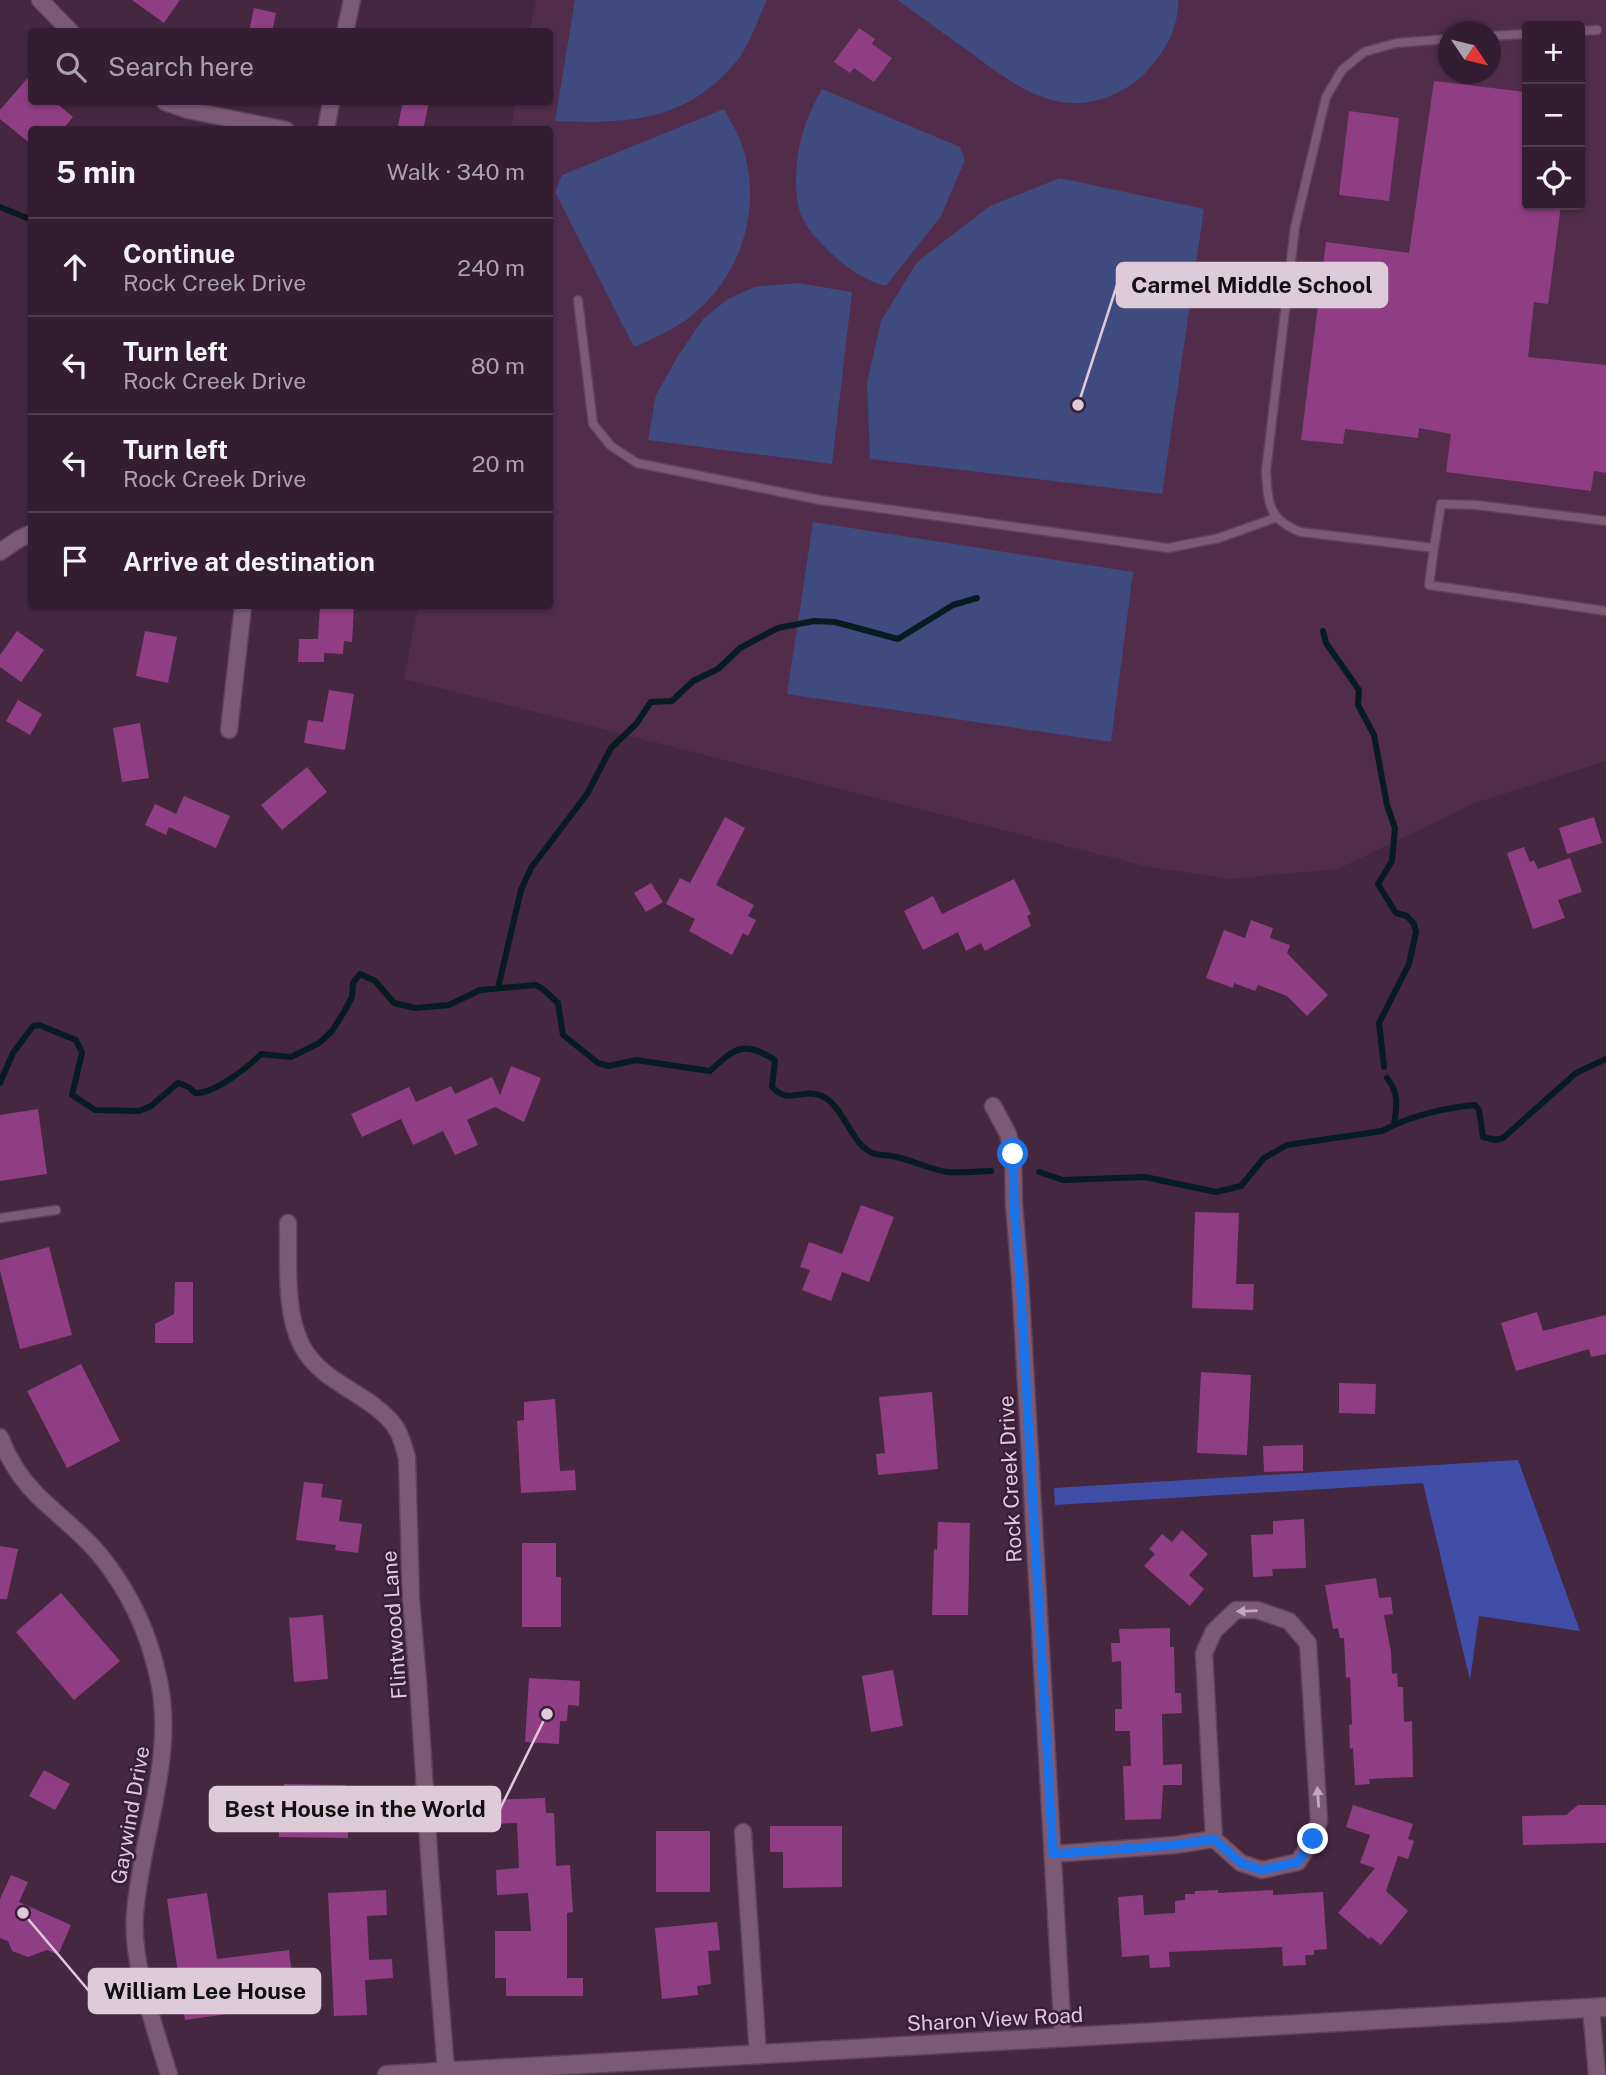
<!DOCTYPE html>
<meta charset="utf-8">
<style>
:root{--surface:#341d30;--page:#3f2a3c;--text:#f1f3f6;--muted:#a9a2ab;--line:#4e3b4c}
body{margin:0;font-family:"Public Sans",sans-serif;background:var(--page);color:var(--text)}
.controls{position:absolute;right:21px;top:21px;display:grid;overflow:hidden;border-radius:7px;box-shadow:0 2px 5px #0004}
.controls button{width:63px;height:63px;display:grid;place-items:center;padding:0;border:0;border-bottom:2px solid var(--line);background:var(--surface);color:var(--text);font:35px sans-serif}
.compass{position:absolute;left:1438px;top:21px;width:63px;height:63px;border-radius:50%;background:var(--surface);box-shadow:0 2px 5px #0004;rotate:125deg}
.stop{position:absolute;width:21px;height:21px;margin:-16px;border:5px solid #1a73e8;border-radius:50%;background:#fff}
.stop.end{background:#1a73e8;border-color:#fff;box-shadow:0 2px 7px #0008}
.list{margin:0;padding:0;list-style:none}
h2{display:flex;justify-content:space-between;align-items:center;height:91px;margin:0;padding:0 28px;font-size:30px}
h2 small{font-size:23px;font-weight:400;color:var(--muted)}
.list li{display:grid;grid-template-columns:46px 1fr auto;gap:21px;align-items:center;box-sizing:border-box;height:98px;padding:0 28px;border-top:2px solid var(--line)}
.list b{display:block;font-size:26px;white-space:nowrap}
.list p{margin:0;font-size:23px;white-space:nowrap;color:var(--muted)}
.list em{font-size:23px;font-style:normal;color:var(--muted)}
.icon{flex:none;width:38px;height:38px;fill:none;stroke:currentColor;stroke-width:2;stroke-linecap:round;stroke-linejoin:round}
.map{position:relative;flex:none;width:1606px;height:2075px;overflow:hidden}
.search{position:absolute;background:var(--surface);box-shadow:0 2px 5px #0004;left:28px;top:28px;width:525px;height:77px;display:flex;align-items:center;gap:18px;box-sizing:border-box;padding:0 24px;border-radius:7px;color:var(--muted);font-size:26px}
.panel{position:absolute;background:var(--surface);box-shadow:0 2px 5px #0004;left:28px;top:126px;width:525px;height:483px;border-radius:7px}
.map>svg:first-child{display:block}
.built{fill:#512d4b;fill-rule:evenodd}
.green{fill:#3f4a7f}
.forest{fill:#414ea7}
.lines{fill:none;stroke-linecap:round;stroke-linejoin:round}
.stream{stroke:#071c20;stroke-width:6}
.building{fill:#903e84}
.service-casing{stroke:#5d4359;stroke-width:11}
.minor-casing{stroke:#5d4359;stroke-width:19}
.tertiary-casing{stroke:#5d4359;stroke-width:21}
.service{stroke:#7c5a76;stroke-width:8}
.minor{stroke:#7c5a76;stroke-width:16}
.tertiary{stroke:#7c5a76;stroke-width:18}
.oneway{fill:#c1a9bc}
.route{stroke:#1a73e8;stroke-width:9}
.labels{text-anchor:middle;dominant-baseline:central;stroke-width:5;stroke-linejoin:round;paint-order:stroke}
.street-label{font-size:21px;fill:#decbda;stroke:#3a1d36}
.leader{fill:none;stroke:#decbda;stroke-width:2.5}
.callout-dot{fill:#decbda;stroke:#3a1d36;stroke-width:2.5}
.callout{fill:#decbda;stroke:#decbda;stroke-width:2.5}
.callout-label{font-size:23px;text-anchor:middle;font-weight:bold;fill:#111}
</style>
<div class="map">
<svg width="1606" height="2075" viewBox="0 0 1606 2075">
<rect width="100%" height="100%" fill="#452740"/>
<!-- built -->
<path class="built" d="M536 0H1606V761L1475 803 1338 869 1229 879 1145 866 404 679 418 606H550V130L511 129 516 102H550V32L530 31ZM1527 26H1580V205H1527ZM1448 32H1490V74H1448Z"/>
<!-- green -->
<path class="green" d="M575 0H767C758 19 749 47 736 62 686 122 627 124 555 121Z
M898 0H1178C1179 28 1165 51 1147 71 1139 81 1128 87 1117 93 1058 122 1012 83 967 50 944 34 921 17 898 0Z
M822 89 960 147 965 160 941 216 886 286C866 281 846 268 831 253 821 243 809 232 803 219 798 210 797 198 796 187 795 150 804 121 822 89Z
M724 109C728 117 733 125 737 133 767 198 744 278 686 320 670 331 652 339 634 347L555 192 562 175Z
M1060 178 1204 209 1162 494 870 459 867 383 881 321 917 262 990 206Z
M797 283 852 292 832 464 648 440 656 395 678 356 703 319 728 299 754 287Z
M813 522 1133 572 1111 742 787 694Z"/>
<!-- forest -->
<path class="forest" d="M1518 1460 1580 1631 1479 1616 1470 1680 1423 1483 1055 1505 1054 1488Z"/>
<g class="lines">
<!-- stream -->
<path class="stream" d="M0 207 32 220
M1323 631 1326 643 1359 690 1358 705 1374 735 1387 805 1395 828 1392 861 1378 884 1396 913 1407 916 1414 924 1416 932 1409 964 1379 1023 1384 1067
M498 988 521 890 531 868 587 794 611 748 636 724 651 702 672 701 693 681 718 669 740 648 778 628 814 621 835 622 898 639 953 605 977 598
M1387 1078C1399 1093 1397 1106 1394 1124
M0 1083 13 1053 33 1026 39 1025 76 1040 82 1053 72 1095 95 1110 139 1111 151 1106 178 1083 189 1087 195 1093C214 1094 247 1068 261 1054L291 1057 319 1043 332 1031 344 1012 352 997 353 983 360 974 375 981 394 1003 415 1008 449 1005 480 990 536 985 544 990 558 1003 563 1035 598 1063 609 1066 636 1060 710 1071C735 1048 743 1040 775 1060L772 1087C790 1106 802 1087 822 1096 839 1103 849 1133 862 1146 877 1159 881 1153 897 1157 914 1161 931 1170 948 1172 962 1173 977 1171 991 1171
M1039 1172 1063 1180 1145 1177 1216 1192 1241 1186 1264 1158 1287 1145 1382 1131C1410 1116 1445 1108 1475 1105L1479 1110 1483 1137 1496 1140 1503 1138 1576 1073 1606 1059"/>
</g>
<!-- building -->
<path class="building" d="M132 0H180L164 23Z
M254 8 276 13 272 32H249Z
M859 28 875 39 872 44 892 58 874 82 854 68 850 73 834 62Z
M32 73V102H55L73 117 62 130H32V145L0 119V110Z
M1434 81 1527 92V205H1561L1548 304 1534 302 1528 357 1606 365V473L1594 471 1591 491 1446 472 1451 434 1419 428 1418 438 1345 429 1343 444 1301 440 1326 242 1409 253Z
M403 102H429L423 130H397Z
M1349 111 1399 118 1389 201 1339 195Z
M320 606H354L352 642 344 641 343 654 324 653V662H298L299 639H318Z
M17 631 44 650 21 682 0 667V655Z
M145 631 177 637 168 683 136 676Z
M329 690 354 694 345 750 304 743 308 720 323 722Z
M18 700 42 714 30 735 6 721Z
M140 723 149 778 122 782 113 728Z
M307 767 327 792 282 830 261 805Z
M184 796 230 816 216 848 169 827 166 835 145 825 155 804 176 814Z
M725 817 745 828 716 885 754 905 748 916 756 920 748 936 743 933 732 955 689 931 695 919 666 904 680 878 690 883Z
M1594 817 1602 843 1567 854 1559 828Z
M1524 847 1530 862 1534 860 1538 869 1570 858 1582 892 1558 900 1565 918 1533 929 1507 853Z
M1014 879 1031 914 1027 916 1031 926 985 951 981 943 966 951 958 932 923 950 904 911 933 896 942 914Z
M651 883 663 902 646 912 634 893Z
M1251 920 1273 928 1270 938 1290 945 1287 953 1328 995 1307 1016 1287 996 1258 985 1255 991 1234 983 1233 988 1206 978 1224 930 1245 938Z
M511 1066 541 1078 524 1122 495 1107 467 1120 478 1145 455 1155 443 1131 413 1145 401 1119 362 1137 351 1114 409 1087 416 1102 451 1086 455 1094 492 1077 500 1095Z
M38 1109 47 1174 0 1181V1115Z
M861 1205 894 1217 869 1282 842 1272 831 1301 802 1290 810 1270 800 1267 809 1242 842 1254Z
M1195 1212 1239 1213 1236 1284H1254L1253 1310 1192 1308Z
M49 1247 72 1335 20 1349 0 1270V1260Z
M175 1282H193V1343H155V1324L174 1314Z
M1537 1312 1543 1331 1606 1315V1354L1591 1357 1589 1349 1516 1371 1501 1323Z
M81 1364 120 1441 67 1468 27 1391Z
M1201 1372 1251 1375 1247 1455 1197 1453Z
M1339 1383 1376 1384 1375 1414 1339 1413Z
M932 1392 938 1469 878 1475 876 1454 885 1453 879 1397Z
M555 1399 560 1471 575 1470 576 1490 521 1493 517 1421 524 1420V1402Z
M1303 1445V1471L1264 1472 1263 1446Z
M304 1482 323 1484 321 1497 342 1500 339 1521 362 1524 358 1553 335 1550 336 1545 296 1540Z
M1304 1519 1306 1568 1272 1569 1273 1576 1253 1577 1251 1535 1273 1534V1521Z
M938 1522 970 1523 968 1615H932L934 1549 937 1550Z
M1182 1530 1208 1554 1189 1575 1204 1589 1190 1606 1144 1566 1155 1554 1149 1549 1162 1534 1172 1542Z
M522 1543H556V1577H561V1627H522Z
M0 1546 18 1549 7 1599H0Z
M1376 1578 1379 1598 1391 1597 1393 1614 1384 1615 1391 1652 1392 1674 1397 1673 1398 1687H1403L1404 1722 1412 1721 1413 1777 1369 1779 1370 1784 1355 1785 1353 1748 1350 1749 1349 1725 1352 1724 1350 1677 1346 1678 1344 1638H1340L1338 1628 1333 1629 1325 1585Z
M61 1593 120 1661 74 1700 16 1632Z
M323 1615 328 1679 294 1682 289 1618Z
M1170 1628V1647H1174L1175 1693H1181L1182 1713 1162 1714 1163 1765 1182 1764V1785H1163L1161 1819 1125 1820 1123 1766H1131L1130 1731H1115V1709H1122L1121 1661 1112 1662 1111 1643H1120L1119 1629Z
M893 1670 903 1726 871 1732 862 1676Z
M529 1678 580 1681 579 1706 568 1705 567 1721H560L559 1744 525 1742Z
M44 1770 70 1784 55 1810 29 1796Z
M284 1784 345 1785V1807H348V1838L279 1837V1812H283Z
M545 1798 546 1813H554L556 1866 570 1865 573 1912 567 1913V1978H583V1996H506V1978H495V1931H531L528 1893 497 1895 496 1870 519 1868 517 1823 492 1824 491 1800Z
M1353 1805 1413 1824 1408 1839 1414 1841 1408 1859 1398 1856 1386 1891 1408 1911 1381 1945 1371 1937 1369 1939 1338 1913 1375 1868 1360 1863 1370 1835 1346 1827Z
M1578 1805H1606V1843L1523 1845 1522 1816 1566 1815Z
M770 1826H842V1887L783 1888V1852H770Z
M656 1831H710V1892H656Z
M11 1875 28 1882 19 1902 71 1925 58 1955 47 1950 28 1957 12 1951 8 1941 0 1938V1899Z
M386 1890 387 1915 367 1916 369 1960 392 1959 393 1978 365 1980 367 2015 334 2016 328 1893Z
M1218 1890V1893L1273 1890V1895L1323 1892 1327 1949 1314 1950V1955H1305L1306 1965 1283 1966 1282 1947 1169 1952 1170 1967 1150 1968 1149 1955 1122 1957 1118 1897 1143 1895 1144 1915 1175 1913V1901L1185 1900V1894H1195V1891Z
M207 1893 217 1959 289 1950 295 2001 270 2005V2008L185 2020 167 1899Z
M717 1922 720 1950 708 1951 711 1984 697 1986 698 1995 662 1999 655 1928Z"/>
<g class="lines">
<defs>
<path id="service" d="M1580 31 1597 30
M1490 36 1527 34
M1448 39 1396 43 1364 52 1342 70 1326 97 1295 227 1266 471C1268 503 1268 520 1301 532L1434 548 1429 585 1606 611
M578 300 593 424 611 446 637 463 820 500 1168 548 1219 538 1275 518
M1434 548 1441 504 1476 505 1606 521
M0 1218 56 1210"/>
<path id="minor" d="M40 0 71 32
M345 32 352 0
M165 102 188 110 286 130
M326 130 331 102
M0 552 19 539 32 533
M229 730 243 606
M993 1106 1008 1134 1013 1154 1014 1204 1020 1278 1063 2038
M288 1223C289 1261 284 1312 302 1346 321 1382 363 1391 389 1419 400 1430 403 1444 407 1458L411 1600 418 1681 430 1869 446 2071
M0 1437C8 1458 21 1479 37 1495 57 1515 80 1531 99 1554 127 1588 147 1629 157 1672 178 1754 141 1833 135 1914 131 1964 155 2027 169 2075
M743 1832 758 2055
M1053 1854 1175 1845 1214 1839 1241 1863 1262 1870 1298 1862 1313 1839 1319 1821 1308 1643 1289 1621 1257 1610H1236L1214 1631 1204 1653 1214 1839
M1591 2008 1597 2075"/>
<path id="tertiary" d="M387 2075 1606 2007"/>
</defs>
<!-- service casing -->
<use href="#service" class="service-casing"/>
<!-- minor casing -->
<use href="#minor" class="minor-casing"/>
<!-- tertiary casing -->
<use href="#tertiary" class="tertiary-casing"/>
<!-- service -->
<use href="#service" class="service"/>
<!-- minor -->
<use href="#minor" class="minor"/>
<!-- tertiary -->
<use href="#tertiary" class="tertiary"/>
</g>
<!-- one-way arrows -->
<defs><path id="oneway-solid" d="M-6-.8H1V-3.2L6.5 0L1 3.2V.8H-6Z" transform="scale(1.75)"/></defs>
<g class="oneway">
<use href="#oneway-solid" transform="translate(1247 1611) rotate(178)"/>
<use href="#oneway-solid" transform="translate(1318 1797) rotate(-94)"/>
</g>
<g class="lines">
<!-- route -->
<path class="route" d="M1013 1154 1014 1204 1020 1278 1053 1854 1175 1845 1214 1839 1241 1863 1262 1870 1298 1862 1313 1839"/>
</g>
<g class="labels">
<!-- street labels -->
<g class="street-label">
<text transform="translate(1010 1479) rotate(-93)">Rock Creek Drive</text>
<text transform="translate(394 1625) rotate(-94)">Flintwood Lane</text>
<text transform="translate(130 1815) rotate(-80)">Gaywind Drive</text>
<text transform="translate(995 2019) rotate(-3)">Sharon View Road</text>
</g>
</g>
<!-- callouts -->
<path class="leader" d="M1078 405L1117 285M547 1714L500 1809M23 1913L89 1991"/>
<g class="callout-dot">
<circle cx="1078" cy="405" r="7"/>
<circle cx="547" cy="1714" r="7"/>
<circle cx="23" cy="1913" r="7"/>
</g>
<g class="callout">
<rect x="1117" y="263" width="270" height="44" rx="7"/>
<rect x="210" y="1787" width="290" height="44" rx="7"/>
<rect x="89" y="1969" width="231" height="44" rx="7"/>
</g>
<g class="callout-label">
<text x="1252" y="293">Carmel Middle School</text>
<text x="355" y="1817">Best House in the World</text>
<text x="205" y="1999">William Lee House</text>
</g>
</svg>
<div class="controls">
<button>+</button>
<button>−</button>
<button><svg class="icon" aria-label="locate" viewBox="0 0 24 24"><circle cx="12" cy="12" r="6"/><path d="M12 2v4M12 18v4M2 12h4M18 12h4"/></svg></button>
</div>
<svg class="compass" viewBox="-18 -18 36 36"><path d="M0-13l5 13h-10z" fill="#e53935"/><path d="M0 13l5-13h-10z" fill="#a9a2ab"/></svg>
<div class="stop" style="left:1013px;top:1154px"></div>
<div class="stop end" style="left:1313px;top:1839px"></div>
<div class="search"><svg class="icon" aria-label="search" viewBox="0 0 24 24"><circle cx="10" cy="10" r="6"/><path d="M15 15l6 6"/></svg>Search here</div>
<section class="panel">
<h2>5 min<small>Walk · 340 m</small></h2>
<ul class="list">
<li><svg class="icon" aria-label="ahead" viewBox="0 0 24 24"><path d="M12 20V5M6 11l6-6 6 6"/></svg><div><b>Continue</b><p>Rock Creek Drive</p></div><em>240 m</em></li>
<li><svg class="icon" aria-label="left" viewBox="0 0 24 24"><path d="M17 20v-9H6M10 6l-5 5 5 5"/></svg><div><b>Turn left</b><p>Rock Creek Drive</p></div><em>80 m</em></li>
<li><svg class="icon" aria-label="left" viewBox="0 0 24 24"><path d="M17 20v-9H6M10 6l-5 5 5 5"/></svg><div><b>Turn left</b><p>Rock Creek Drive</p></div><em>20 m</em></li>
<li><svg class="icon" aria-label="arrive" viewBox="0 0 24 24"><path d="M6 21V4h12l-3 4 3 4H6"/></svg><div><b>Arrive at destination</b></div></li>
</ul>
</section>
</div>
